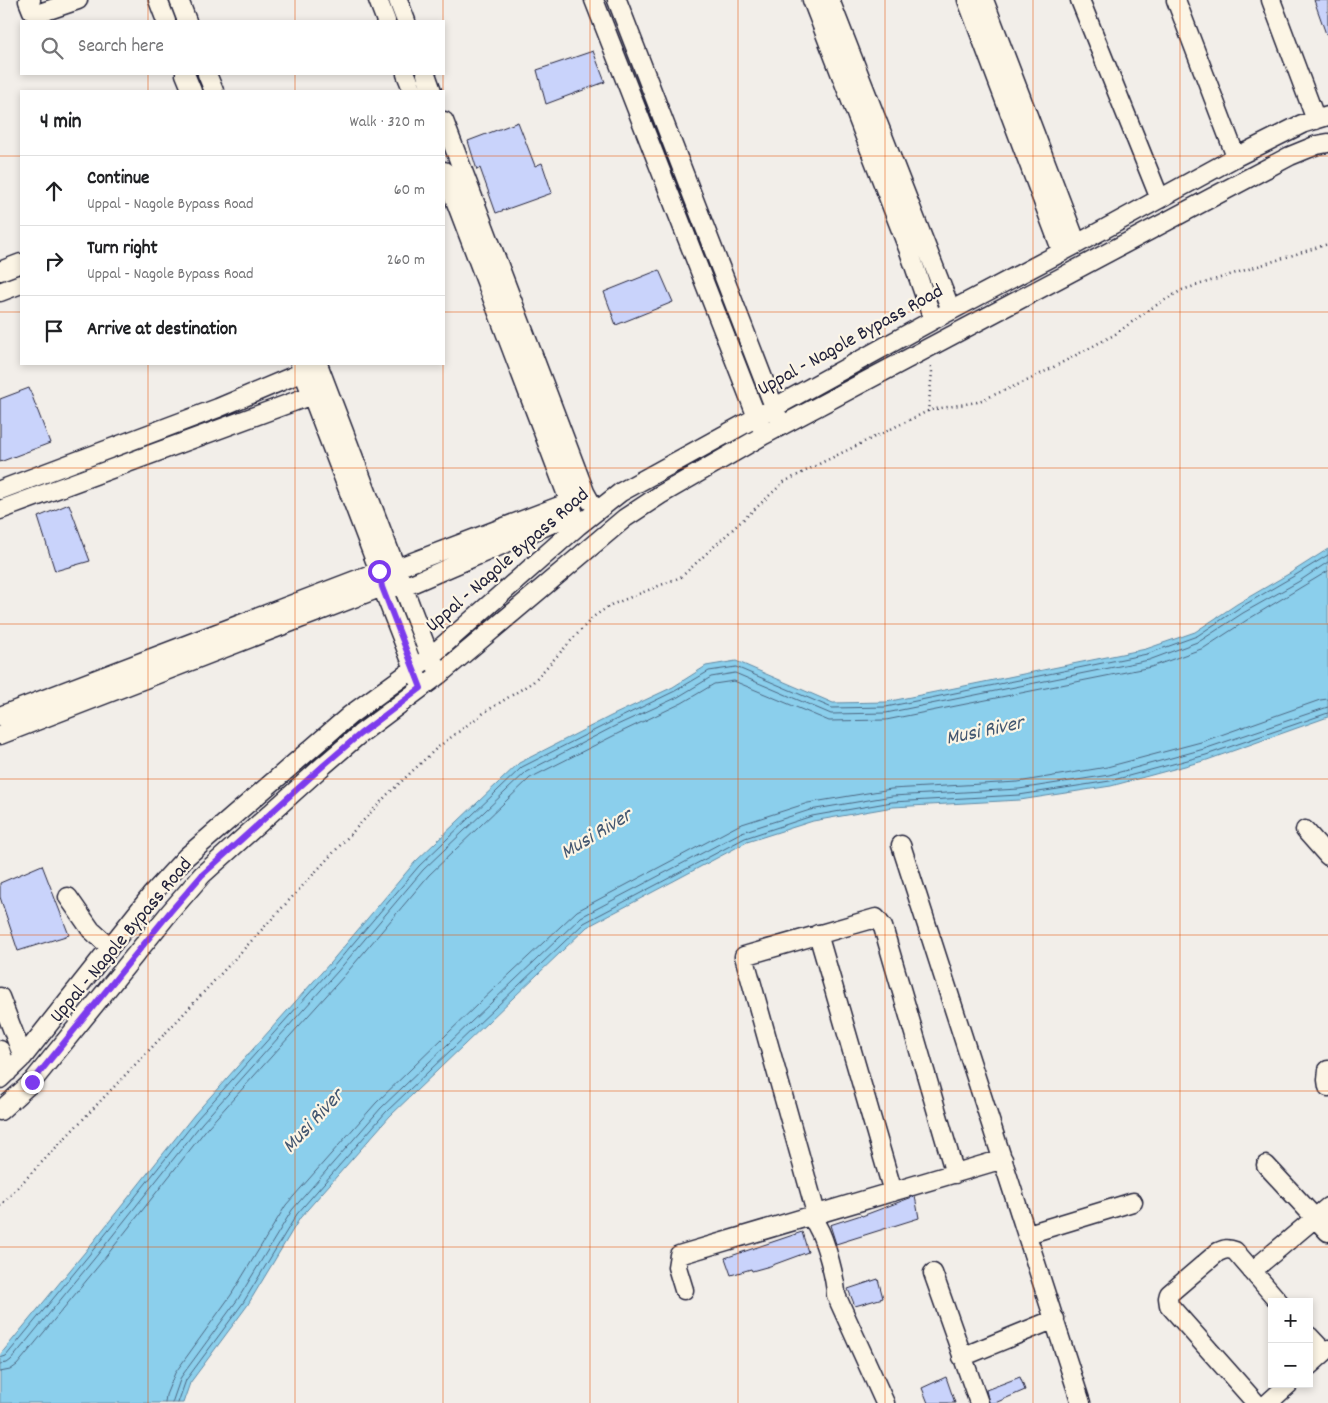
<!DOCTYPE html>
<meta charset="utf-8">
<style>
:root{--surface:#fff;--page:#f6f6f6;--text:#202124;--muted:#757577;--line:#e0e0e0}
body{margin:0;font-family:Dekko,sans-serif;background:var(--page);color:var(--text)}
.controls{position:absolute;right:15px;bottom:15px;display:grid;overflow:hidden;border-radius:0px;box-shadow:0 2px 8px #0003}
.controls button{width:45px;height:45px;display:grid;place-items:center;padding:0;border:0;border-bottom:1px solid var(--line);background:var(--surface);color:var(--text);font:25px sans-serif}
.stop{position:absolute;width:15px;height:15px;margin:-11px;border:4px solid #7c3aed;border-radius:50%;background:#fff}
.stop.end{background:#7c3aed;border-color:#fff;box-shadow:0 1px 5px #0008}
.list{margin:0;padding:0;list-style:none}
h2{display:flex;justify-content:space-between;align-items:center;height:65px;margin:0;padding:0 20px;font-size:21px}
h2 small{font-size:16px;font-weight:400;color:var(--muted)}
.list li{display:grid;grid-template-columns:32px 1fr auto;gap:15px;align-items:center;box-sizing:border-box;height:70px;padding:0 20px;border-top:1px solid var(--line)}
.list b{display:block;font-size:19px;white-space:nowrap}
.list p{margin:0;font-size:16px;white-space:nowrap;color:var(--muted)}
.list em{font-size:16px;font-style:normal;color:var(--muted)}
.icon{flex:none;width:28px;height:28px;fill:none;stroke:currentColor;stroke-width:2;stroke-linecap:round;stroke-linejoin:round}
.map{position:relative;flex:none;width:1328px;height:1403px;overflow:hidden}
.search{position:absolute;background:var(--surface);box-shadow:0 2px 8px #0003;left:20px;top:20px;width:425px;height:55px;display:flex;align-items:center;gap:12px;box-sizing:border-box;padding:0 18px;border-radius:0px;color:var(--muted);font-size:19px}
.panel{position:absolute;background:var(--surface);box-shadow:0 2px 8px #0003;left:20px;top:90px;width:425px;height:275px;border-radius:0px}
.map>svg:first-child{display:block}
.water{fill:#8bcfec;stroke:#618aa5}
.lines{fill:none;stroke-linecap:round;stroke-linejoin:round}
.shore{stroke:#4c6782;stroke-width:1}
.building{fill:#c9d3fb;stroke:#22223b}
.minor-casing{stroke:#22223b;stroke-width:21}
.path{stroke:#22223b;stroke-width:2.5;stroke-dasharray:1 4;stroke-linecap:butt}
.minor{stroke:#fcf5e5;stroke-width:18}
.route{stroke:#7c3aed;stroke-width:6}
.grid{fill:none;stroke:#e8590c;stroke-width:1;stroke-opacity:0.55}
.labels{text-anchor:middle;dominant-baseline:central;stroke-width:4.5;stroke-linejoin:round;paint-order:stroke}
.street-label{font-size:20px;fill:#22223b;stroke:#fcf5e5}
.water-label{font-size:21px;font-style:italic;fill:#425670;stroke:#fcf5e5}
</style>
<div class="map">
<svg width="1328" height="1403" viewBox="0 0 1328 1403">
<rect width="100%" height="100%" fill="#f2eee9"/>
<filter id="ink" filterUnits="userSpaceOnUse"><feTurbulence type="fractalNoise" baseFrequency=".02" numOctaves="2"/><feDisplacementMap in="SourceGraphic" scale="10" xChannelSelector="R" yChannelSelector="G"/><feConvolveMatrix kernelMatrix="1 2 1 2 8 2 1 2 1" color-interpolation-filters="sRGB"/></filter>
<g filter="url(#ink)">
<!-- water -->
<path class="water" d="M1328 549V717L1207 760 1111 786 1020 800 893 807 813 821 747 842 587 927 390 1116 300 1218 247 1306 190 1383 183 1403H0V1355L85 1252 194 1115 330 963 415 862 519 763 611 716 673 687 706 666 736 661 833 703 886 702 1146 649 1195 632 1237 604 1292 572Z"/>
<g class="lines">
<!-- shore -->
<path class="shore" d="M0 1358 6 1356 89 1255 197 1119 333 967 419 866 522 767 613 721 675 691 709 671 736 667 832 708 886 707 1147 654 1197 636 1239 608 1294 576 1328 555
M0 1364 7 1363 11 1360 94 1259 202 1123 338 971 423 870 526 772 615 726 678 697 711 677 735 673 831 714 886 713 1149 660 1200 641 1243 613 1298 582 1328 562
M0 1372 10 1370 17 1365 100 1264 208 1127 344 976 429 875 530 778 619 733 682 703 714 684 734 681 829 721 886 720 1151 667 1204 648 1247 620 1328 571
M165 1403 166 1395 175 1373 231 1295 286 1205 376 1103 479 1003 577 911 739 825 808 803 891 789 1018 782 1107 767 1201 742 1320 700 1328 699
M172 1403 181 1377 238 1299 292 1210 381 1108 581 917 742 832 810 810 892 796 1019 789 1109 775 1204 749 1328 707
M178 1403 186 1380 243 1303 297 1214 386 1112 584 923 745 838 812 816 892 802 1019 795 1110 781 1206 755 1328 713"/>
</g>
<!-- building -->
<path class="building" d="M1314 0H1328V34H1326Z
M593 51 605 82 546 104 537 70Z
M518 122 535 166 542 163 552 193 496 213 480 168 477 170 468 141Z
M659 270 673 302 616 325 604 292Z
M29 388 50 443 0 462V399Z
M69 504 90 561 55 571 38 517Z
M42 865 69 935 18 951 0 897V883Z
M915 1196 919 1218 836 1244 830 1225 861 1215 862 1216Z
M802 1232 808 1252 770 1266 752 1271 751 1269 731 1275 725 1258Z
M878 1279 883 1298 855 1306 848 1289Z
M946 1377 955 1403H928L922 1388Z
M1020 1377 1025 1390 995 1403H989L986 1390Z"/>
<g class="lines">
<defs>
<path id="minor" d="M31 0 28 1 32 11 37 14 78 0
M158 0 166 21
M179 0 187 21
M378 0 386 21
M398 0 406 21
M594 0 760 425
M617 0 778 417
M812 0 909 251 933 320
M830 0 951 310
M967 0 1062 252
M984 0 1077 244
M1080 0 1160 199
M1176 0 1236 157
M1271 0 1316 120
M185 74 192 91
M207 74 214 91
M406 74 413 91
M426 74 432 91
M444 121 585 492 590 501
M444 171 573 511
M0 271 21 263
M0 292 21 284
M300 364 379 571 382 587 418 679
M318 364 430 657 436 666
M0 490 218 408 303 372
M0 510 312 395
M0 716 379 571 397 568 570 502 585 492
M0 735 382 587H404L574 514
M1305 830 1328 856
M901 845 1081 1403
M68 897 91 930 110 947
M818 934 893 1192
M0 997 23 1057
M0 1050 8 1072
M1328 1070 1327 1080 1328 1087
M0 1079 23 1057 152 894 186 857 350 715 430 657 578 526 621 492 933 320 1077 244 1236 157 1302 124 1328 116
M0 1111 32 1082 170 912 202 875 324 765 360 734 440 674 625 518 660 495 764 435 1290 156 1317 145 1328 143
M1266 1165 1328 1232
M816 1213 744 956 876 918 883 927 955 1174
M810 1217C812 1220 816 1223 817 1226 825 1239 836 1280 836 1295L885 1403
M1028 1234 1133 1202
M1252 1271 1328 1207
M933 1273 979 1403
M684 1290 677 1267 679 1255 1003 1159
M1309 1336 1324 1352
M962 1357 1055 1319
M1309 1366 1328 1349
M1256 1403 1169 1305 1168 1298 1169 1294 1218 1252C1225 1249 1228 1248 1235 1251L1279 1302
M1268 1403 1289 1384"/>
</defs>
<!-- minor casing -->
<use href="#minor" class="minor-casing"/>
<!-- path -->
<path class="path" d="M928 412 932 372 930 363
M0 1206 176 1022 387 795 438 747 485 712 533 682 593 617 611 605 681 577 784 482 825 461 930 410 977 402 1029 380 1114 335 1150 309 1182 290 1328 244"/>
<!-- minor -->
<use href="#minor" class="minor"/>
</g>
</g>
<g class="lines" filter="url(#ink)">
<!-- route -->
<path class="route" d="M32 1082 170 912 202 875 324 765 360 734 421 688 382 587 379 571"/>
</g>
<!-- grid -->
<path class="grid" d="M148 0V21M295 0V21M443 0V21M590 0V1403M738 0V1403M885 0V1403M1033 0V1403M1180 0V1403M148 74V91M295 74V91M443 74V91M0 156H21M444 156H1328M0 312H21M444 312H1328M148 364V1403M295 364V1403M443 364V1403M0 468H1328M0 624H1328M0 779H1328M0 935H1328M0 1091H1328M0 1247H1328"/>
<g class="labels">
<!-- street labels -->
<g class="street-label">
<text transform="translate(851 341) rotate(-29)">Uppal - Nagole Bypass Road</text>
<text transform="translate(508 561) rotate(-41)">Uppal - Nagole Bypass Road</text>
<text transform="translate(122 941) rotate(-50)">Uppal - Nagole Bypass Road</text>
</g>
<!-- water labels -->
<g class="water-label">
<text transform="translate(985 732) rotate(-12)">Musi River</text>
<text transform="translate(597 835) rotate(-31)">Musi River</text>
<text transform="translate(314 1122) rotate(-47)">Musi River</text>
</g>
</g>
</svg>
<div class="controls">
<button>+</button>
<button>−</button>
</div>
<div class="stop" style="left:379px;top:571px"></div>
<div class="stop end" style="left:32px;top:1082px"></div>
<div class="search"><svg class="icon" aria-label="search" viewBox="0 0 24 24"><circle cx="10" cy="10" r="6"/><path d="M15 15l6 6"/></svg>Search here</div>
<section class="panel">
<h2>4 min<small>Walk · 320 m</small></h2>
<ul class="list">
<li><svg class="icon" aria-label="ahead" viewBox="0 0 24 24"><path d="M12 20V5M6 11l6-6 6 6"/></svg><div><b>Continue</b><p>Uppal - Nagole Bypass Road</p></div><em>60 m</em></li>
<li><svg class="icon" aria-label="right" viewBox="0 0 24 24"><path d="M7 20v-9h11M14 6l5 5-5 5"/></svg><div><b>Turn right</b><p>Uppal - Nagole Bypass Road</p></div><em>260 m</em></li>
<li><svg class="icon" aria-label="arrive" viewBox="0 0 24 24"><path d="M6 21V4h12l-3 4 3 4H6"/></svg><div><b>Arrive at destination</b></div></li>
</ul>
</section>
</div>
